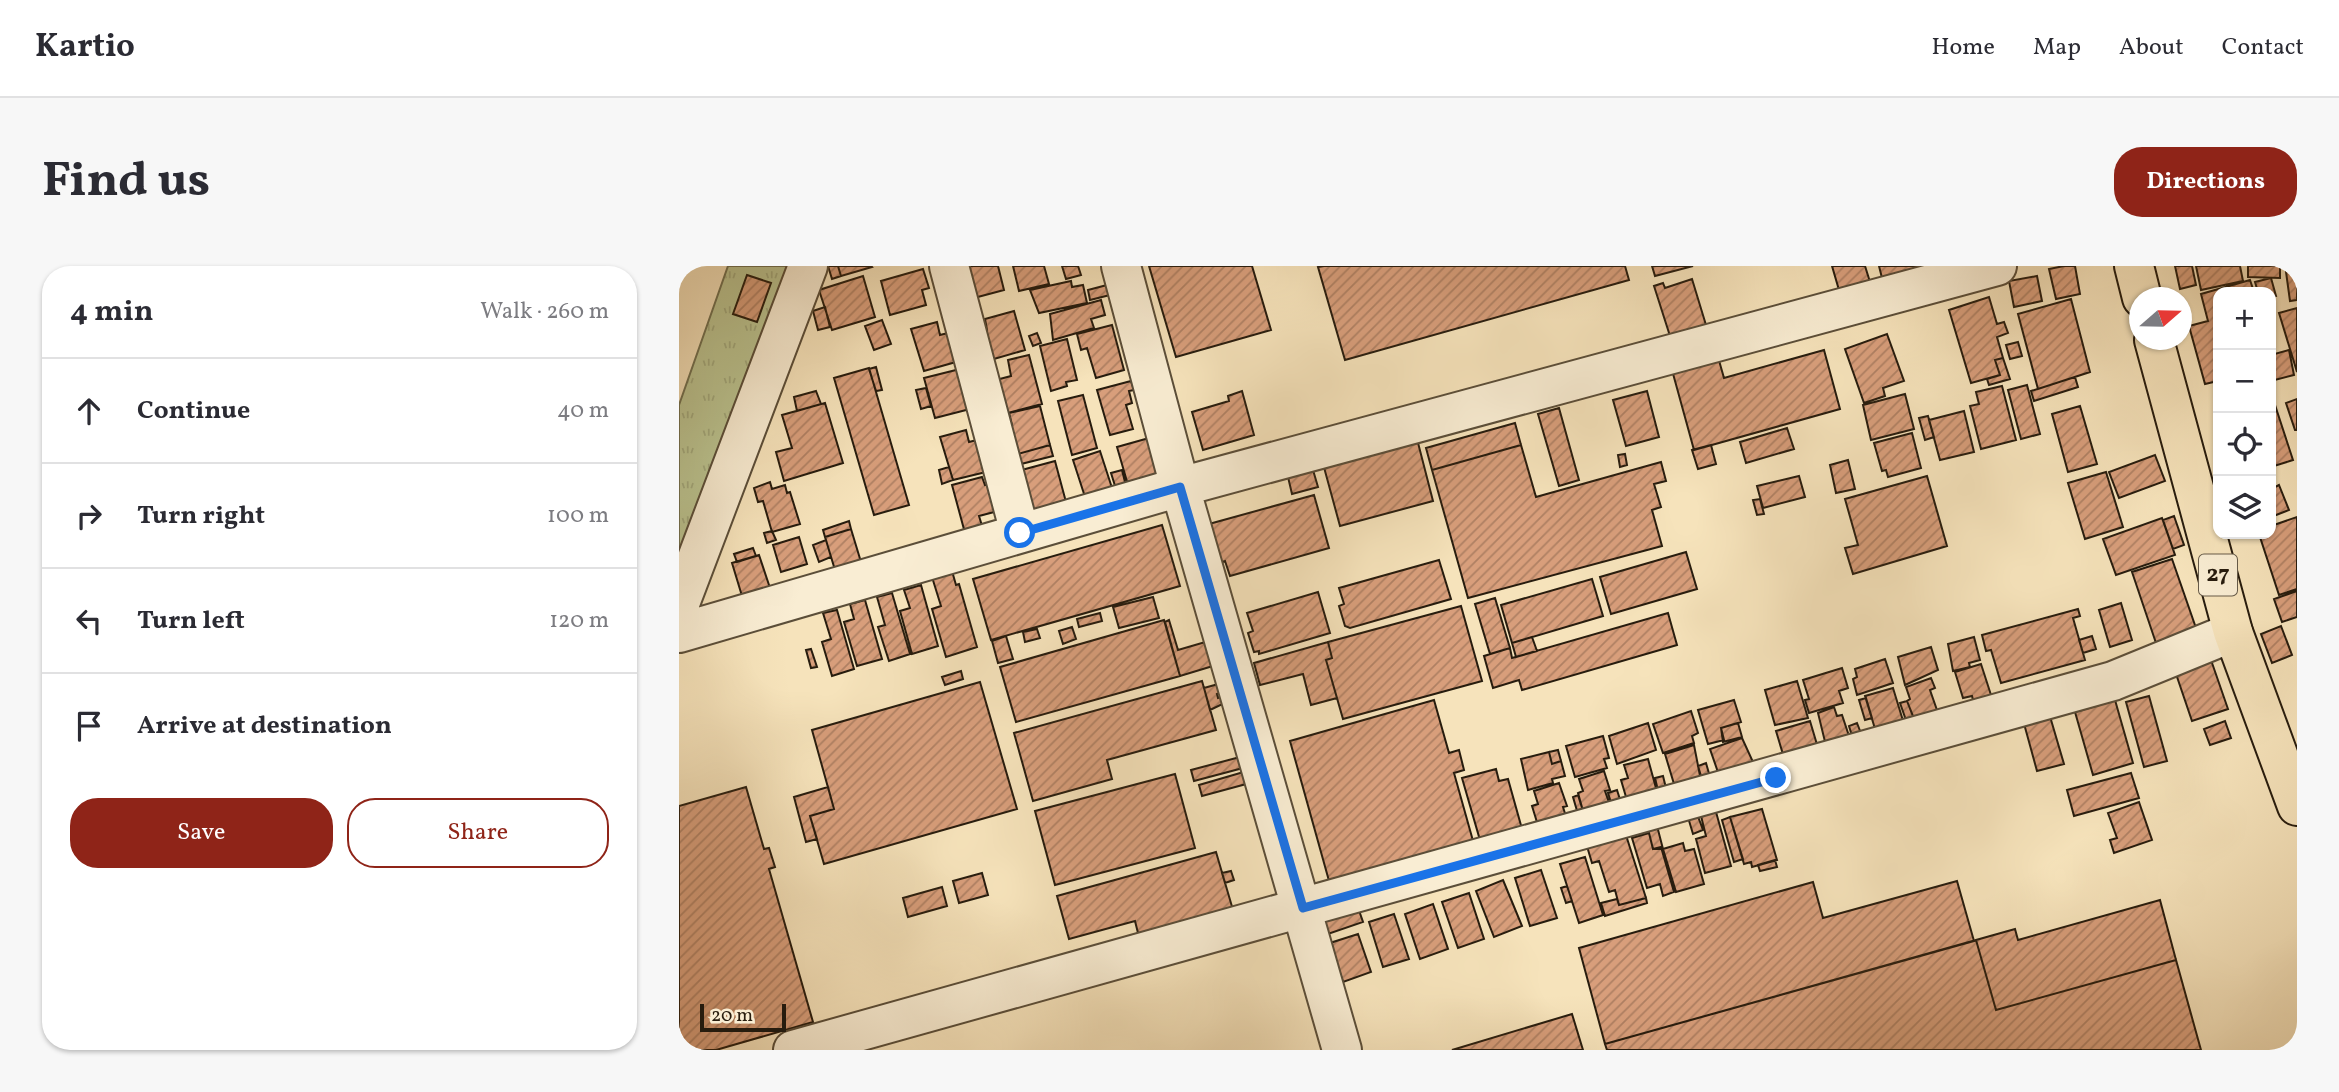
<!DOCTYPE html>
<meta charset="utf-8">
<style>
:root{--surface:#fff;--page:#f7f7f7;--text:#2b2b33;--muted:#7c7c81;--line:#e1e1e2;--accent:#8f2418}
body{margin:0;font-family:Vollkorn,serif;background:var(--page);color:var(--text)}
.controls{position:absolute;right:21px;top:21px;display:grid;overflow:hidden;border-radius:14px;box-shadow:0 2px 5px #0004}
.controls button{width:63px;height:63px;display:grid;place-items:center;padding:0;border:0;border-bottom:2px solid var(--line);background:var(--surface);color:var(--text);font:35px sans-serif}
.compass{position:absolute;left:1450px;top:21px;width:63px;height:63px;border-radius:50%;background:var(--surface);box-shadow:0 2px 5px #0004;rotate:70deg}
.scale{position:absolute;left:21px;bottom:18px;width:86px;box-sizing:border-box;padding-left:7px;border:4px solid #271c0e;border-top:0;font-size:19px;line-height:24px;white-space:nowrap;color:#271c0e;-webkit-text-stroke:5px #f9edd3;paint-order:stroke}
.stop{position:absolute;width:21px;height:21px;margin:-16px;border:5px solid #1a73e8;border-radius:50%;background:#fff}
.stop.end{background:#1a73e8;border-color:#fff;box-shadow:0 2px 7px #0008}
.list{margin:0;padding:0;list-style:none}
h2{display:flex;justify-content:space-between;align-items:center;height:91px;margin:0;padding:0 28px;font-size:30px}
h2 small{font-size:23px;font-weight:400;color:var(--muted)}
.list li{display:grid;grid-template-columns:46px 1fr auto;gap:21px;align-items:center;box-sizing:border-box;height:105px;padding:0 28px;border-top:2px solid var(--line)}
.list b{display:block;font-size:26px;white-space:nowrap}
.list em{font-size:23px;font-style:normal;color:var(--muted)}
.actions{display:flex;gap:14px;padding:21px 28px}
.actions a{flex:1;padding:16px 0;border:2px solid var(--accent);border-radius:28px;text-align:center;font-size:24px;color:var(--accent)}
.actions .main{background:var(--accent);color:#fff}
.icon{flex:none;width:38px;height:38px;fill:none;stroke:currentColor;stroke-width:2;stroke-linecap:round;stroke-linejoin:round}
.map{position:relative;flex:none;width:1618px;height:784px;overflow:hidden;border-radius:28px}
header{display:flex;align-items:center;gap:42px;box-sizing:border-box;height:98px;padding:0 35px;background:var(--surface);border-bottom:2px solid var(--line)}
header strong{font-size:33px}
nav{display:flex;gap:38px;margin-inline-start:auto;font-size:24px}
.intro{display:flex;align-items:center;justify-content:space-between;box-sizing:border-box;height:168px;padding:0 42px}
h1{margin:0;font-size:49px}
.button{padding:18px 32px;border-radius:28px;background:var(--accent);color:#fff;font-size:24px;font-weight:700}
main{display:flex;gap:42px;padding:0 42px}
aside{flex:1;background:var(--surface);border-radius:28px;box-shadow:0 2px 5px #0004}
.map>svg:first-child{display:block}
.park{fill:url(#park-tufts);stroke:#717050;stroke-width:2}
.building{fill:url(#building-hatch);stroke:#271c0e;stroke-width:2}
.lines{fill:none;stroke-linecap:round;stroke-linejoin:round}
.minor-casing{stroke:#5b4e39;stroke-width:42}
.major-casing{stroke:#271c0e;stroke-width:42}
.minor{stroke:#f9edd3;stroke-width:38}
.major{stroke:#f6e3bb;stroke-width:38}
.route{stroke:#1a73e8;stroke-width:9}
.labels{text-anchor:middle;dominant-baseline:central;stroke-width:5;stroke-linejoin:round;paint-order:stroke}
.shield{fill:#f9edd3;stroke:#665b49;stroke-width:2}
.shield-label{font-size:24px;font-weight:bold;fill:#271c0e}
</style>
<header>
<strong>Kartio</strong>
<nav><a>Home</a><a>Map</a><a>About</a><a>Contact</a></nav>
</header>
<div class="intro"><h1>Find us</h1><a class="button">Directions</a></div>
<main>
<aside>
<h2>4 min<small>Walk · 260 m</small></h2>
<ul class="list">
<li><svg class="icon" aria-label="ahead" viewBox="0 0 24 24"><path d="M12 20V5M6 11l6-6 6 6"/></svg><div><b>Continue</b></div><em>40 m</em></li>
<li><svg class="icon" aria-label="right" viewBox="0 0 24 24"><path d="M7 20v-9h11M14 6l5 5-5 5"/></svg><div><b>Turn right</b></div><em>100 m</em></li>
<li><svg class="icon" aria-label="left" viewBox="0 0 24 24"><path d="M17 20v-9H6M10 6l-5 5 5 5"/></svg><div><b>Turn left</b></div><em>120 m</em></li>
<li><svg class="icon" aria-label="arrive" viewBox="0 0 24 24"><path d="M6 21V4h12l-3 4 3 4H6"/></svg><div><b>Arrive at destination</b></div></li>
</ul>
<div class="actions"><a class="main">Save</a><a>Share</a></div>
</aside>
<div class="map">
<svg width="1618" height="784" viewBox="0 0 1618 784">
<defs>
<pattern id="park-tufts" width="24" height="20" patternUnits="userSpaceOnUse" patternTransform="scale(1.75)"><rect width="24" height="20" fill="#bbc491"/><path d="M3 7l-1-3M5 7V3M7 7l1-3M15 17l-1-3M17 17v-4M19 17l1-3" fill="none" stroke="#a1a87c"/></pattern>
<pattern id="building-hatch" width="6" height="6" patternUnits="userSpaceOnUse" patternTransform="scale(1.75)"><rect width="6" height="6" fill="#d89e7b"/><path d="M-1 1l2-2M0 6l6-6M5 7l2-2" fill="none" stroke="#af8063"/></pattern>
</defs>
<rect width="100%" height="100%" fill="#f6e3bb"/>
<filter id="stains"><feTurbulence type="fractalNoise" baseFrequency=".00286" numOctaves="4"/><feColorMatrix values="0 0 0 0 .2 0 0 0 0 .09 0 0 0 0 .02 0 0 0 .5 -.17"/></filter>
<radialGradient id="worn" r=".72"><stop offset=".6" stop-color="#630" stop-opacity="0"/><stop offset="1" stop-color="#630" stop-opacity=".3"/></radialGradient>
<!-- park -->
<path class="park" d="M49 0H134L0 383V139Z"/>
<!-- building -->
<path class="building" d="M149 0H159L162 10 153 13Z
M159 0H192L193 1 162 10Z
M286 0H319L325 24 295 32Z
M334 0H365L370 18 340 25Z
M383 0H399L402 9 387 13Z
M470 0H573L592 64 497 91Z
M645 0H946L950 14 666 94 639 1Z
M973 0H1014L976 10Z
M1153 0H1186L1191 16 1160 24Z
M1200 0H1249L1203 12Z
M1385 0H1396L1401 28 1377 33 1370 3Z
M1496 0H1513L1517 19 1501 23Z
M1517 0H1561L1564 15 1522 24Z
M1569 0H1601V12L1569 11Z
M244 3 250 22 243 24 247 39 211 49 202 15Z
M1618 5V34L1611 35 1607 6Z
M68 9 92 17 78 56 54 48Z
M184 10 196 51 153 64 140 24Z
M1358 10 1363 35 1335 41 1330 15Z
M1592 12 1597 30 1592 31V26H1579L1576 16Z
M1013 13 1027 59 991 70 975 20 984 17 986 22Z
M1571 14 1575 26H1539V115L1526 118 1510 60 1529 55 1522 28Z
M392 15 393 21 404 19 408 37 360 47 351 24Z
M428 19 431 29 411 34 409 24Z
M1310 31 1318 58 1325 56 1329 67 1318 71 1324 92 1316 94 1321 109 1292 117 1270 44Z
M1392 33 1411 106 1359 123 1339 48Z
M422 34 426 49 412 53 415 62 374 74 371 48Z
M146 41 151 61 139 64 134 45Z
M1618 42V106L1600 47Z
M335 45 346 84 308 95 300 66 308 64 306 53Z
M203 54 212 78 195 84 186 60Z
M258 56 261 69 269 67 277 96 245 105 232 63Z
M433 59 445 104 417 112 408 82 402 84 398 68Z
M358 67 362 77 354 80 350 70Z
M1208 68 1225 115 1204 122 1206 130 1185 137 1166 83Z
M388 73 398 114 387 116 388 120 372 125 361 80Z
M1339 76 1343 90 1331 93 1327 79Z
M1145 84 1161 143 1015 184 993 104 1039 91 1045 112Z
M1610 84 1615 109 1592 115V89Z
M350 89 363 138 325 148 317 114 332 110 329 94Z
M1324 92 1331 113 1310 119 1308 113 1321 109 1316 94Z
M197 101 203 124 197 125 190 103Z
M190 102 230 239 195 249 155 112Z
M281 103 291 143 256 152 245 112Z
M1396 111 1399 121 1355 135 1352 125Z
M452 115 455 124 450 125 453 137 447 139 454 163 431 169 418 124Z
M1348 119 1361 168 1342 173 1329 124Z
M1323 120 1337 174 1302 183 1291 140 1300 138 1297 126Z
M247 122 252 140 242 143 237 124Z
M137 125 142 138 118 145 115 131Z
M563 125 575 169 524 184 513 146 550 135 549 130Z
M968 125 980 171 947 180 934 134Z
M1226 128 1235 163 1192 174 1184 139Z
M404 129 418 182 393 189 379 135Z
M1618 133V164H1616L1607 137Z
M146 137 164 197 105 215 97 186 113 182 103 149Z
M1596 139 1614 194 1592 201V141Z
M361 140 371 179 335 189 328 160 333 159 330 147Z
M1401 140 1418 198 1389 206 1373 148Z
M880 142 900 214 880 220 859 148Z
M1285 145 1295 186 1261 194 1250 154Z
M1249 150 1255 171 1246 174 1240 152Z
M836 157 842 179 753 204 747 182Z
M1108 162 1115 183 1067 197 1061 176Z
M287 164 290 176 298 174 307 206 274 214 261 171Z
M1233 167 1242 202 1209 211 1207 204 1203 205 1195 177Z
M737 169 754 235 661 260 643 194Z
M470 172 479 206 472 216 449 219 438 181Z
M371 179 374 190 338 199 335 189Z
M842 179 857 231 982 196 987 215 975 218 982 241 973 244 983 280 789 332 753 204Z
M1032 179 1037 198 1019 203 1013 184Z
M421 185 434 225 407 234 394 194Z
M946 188 948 199 941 201 939 189Z
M1476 189 1486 215 1440 232 1430 206Z
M1169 194 1176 223 1157 227 1151 199Z
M376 195 387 236 351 246 339 205Z
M270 201 274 214 263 218 260 204Z
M443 204 447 220 437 223 432 207Z
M634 204 639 221 613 228 609 211Z
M1427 206 1444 261 1406 273 1389 217Z
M1120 210 1126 231 1084 242 1078 220Z
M1248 210 1268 280 1174 308 1166 282 1179 279 1166 233Z
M303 211 306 219 311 218 319 245 300 250 304 263 286 267 273 219Z
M91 216 93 223 106 219 108 227 111 226 121 258 93 266 84 235 79 236 75 222Z
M1600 219 1610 244 1592 251V223Z
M635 229 650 282 551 310 546 295 541 297 530 258Z
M1081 233 1085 248 1078 249 1074 234Z
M1495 250 1505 279 1494 283 1484 254Z
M1618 251V323L1600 329 1580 268H1592V260Z
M1483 252 1496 289 1437 309 1424 273Z
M170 255 172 263 146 271 144 264Z
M483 259 501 320 312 374 294 313Z
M172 263 182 296 156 304 146 271Z
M93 265 97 274 88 277 85 267Z
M120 271 128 298 102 306 94 279Z
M147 274 152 291 140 296 134 279Z
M74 282 77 290 58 296 55 288Z
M1007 286 1018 323 932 348 921 311Z
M80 289 91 322 63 330 53 297Z
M1493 293 1518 365 1479 383 1453 306Z
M760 294 772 333 671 362 666 360 660 340 665 338 660 322Z
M273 305 277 319 280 318 298 381 267 391 253 343 262 340 253 311Z
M913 313 924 350 833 377 822 339Z
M242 319 259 380 233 388 221 345 231 342 225 324Z
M1618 325V351L1603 356 1595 333Z
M639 326 651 367 580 388V385L575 386 569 367 574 365 568 347Z
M213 327 231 388 210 395 199 361 206 359 198 331Z
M474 331 480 352 440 362 434 341Z
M816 332 831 382 811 388 796 338Z
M186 334 203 393 178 400 165 356 175 353 171 338Z
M1442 337 1453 374 1431 381 1420 344Z
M782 340 803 415 664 453 647 394 653 392 649 376Z
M1399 343 1401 350 1394 352 1406 394 1322 417 1312 384 1307 385 1303 369Z
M158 344 175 403 153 410 143 376 152 373 144 347Z
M421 347 423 355 400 361 398 353Z
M989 347 998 379 843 424 840 414 814 422 805 390 831 382 833 392Z
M485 354 501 410 337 456 321 401Z
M490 354 499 384 540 372 547 396 501 410 486 356Z
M1602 360 1613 389 1593 397 1582 368Z
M393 361 397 373 384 378 380 365Z
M358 363 361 372 346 376 344 366Z
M327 370 334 393 319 397 313 375Z
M1413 370 1417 383 1404 387 1400 374Z
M853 371 858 385 837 391 833 377Z
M1295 371 1301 394 1290 397 1291 401 1274 405 1269 378Z
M649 376 653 392 647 394 658 432 632 439 624 408 581 419 575 397Z
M1252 381 1259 404 1226 419 1219 391Z
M132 383 138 401 132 402 127 384Z
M1206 393 1214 417 1178 429 1174 413 1178 411 1176 403Z
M1532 394 1549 443 1513 455 1496 405Z
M1302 398 1312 429 1294 434 1293 430 1284 432 1276 406Z
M1163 402 1169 422 1160 425 1164 437 1130 447 1126 434 1130 433 1124 414Z
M282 405 284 413 266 419 263 411Z
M1252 412 1256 422 1251 424 1259 447 1237 458 1228 435 1231 433 1227 421Z
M523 415 537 464 428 494 433 513 354 535 335 467Z
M550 415 552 425 538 428 539 432 551 428 552 434 531 444 525 422Z
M1118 415 1129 452 1096 459 1086 424Z
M301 416 338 543 145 598 131 550 155 543 133 464Z
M1214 422 1225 458 1197 466 1186 430Z
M1434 427 1454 497 1414 509 1396 446 1420 439Z
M1470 430 1488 495 1465 501 1447 436Z
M1187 432 1193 452 1186 454 1180 434Z
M755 434 770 487 780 484 785 504 775 507 796 582 652 622 611 475Z
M1055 434 1062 456 1042 462 1045 474 1029 478 1019 444Z
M1228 435 1236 455 1228 457 1221 437Z
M1155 441 1158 450 1163 449 1172 476 1148 484 1139 447Z
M1012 445 1019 467 1013 470 1015 477 984 487 974 458Z
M1370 447 1385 498 1358 505 1344 454Z
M1131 455 1139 482 1106 495 1097 465Z
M1546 455 1552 472 1531 479 1525 463Z
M969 457 977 484 938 498 930 470Z
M1059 457 1063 471 1044 476 1042 462Z
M1178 457 1183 470 1174 473 1170 460Z
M924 470 930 492 925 493 928 502 896 511 887 480Z
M1063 472 1074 496 1042 515 1031 483Z
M1015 479 1023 520 998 528 986 488Z
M879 484 882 495 873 498 870 486Z
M870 486 873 498 882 495 886 510 873 513 874 517 849 524 842 493Z
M561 491 564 502 515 515 512 504Z
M969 493 980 533 950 541 942 514 949 512 945 499Z
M1027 497 1033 518 1025 520 1019 500Z
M817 503 820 515 829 513 843 563 803 581 783 512Z
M568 505 571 517 523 530 520 519Z
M925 505 931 524 926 525 933 545H904L899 527 904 525 900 513Z
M1452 507 1460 532 1395 550 1388 524Z
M496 508 516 582 376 619 356 545Z
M984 510 989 530 981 533 976 512Z
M880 517 888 540 884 541 889 557 861 566 853 540 859 538 855 525Z
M67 521 85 583 90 582 96 601 90 603 134 756 37 784H3L0 773V540Z
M149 521 155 543 131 550 138 573 127 576 115 531Z
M938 524 944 543 935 546 929 527Z
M899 529 904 545 901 555 894 531Z
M1460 536 1473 574 1435 587 1431 574 1438 572 1429 547Z
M1083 543 1098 594 1073 601 1072 596 1065 598 1051 551Z
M1017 545 1024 564 1014 568 1008 548Z
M1037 546 1052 600 1026 607 1017 573 1027 570 1022 550Z
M1051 551 1064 593 1055 596 1043 554Z
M977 556 984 583H974L970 567 953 572 951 564Z
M946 566 967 632 940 639 936 624 930 626 920 595 913 597 907 577Z
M970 567 974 583 982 581 995 626 984 630 981 618 968 622 953 572Z
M1004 577 1006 585 1015 583 1025 618 997 626 984 583Z
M537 586 554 644 460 671 456 655 390 673 378 630Z
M906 591 924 649 900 657 881 598Z
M1096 594 1098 601 1081 605 1079 599Z
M862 604 878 652 851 660 836 612Z
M552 605 555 614 546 617 543 607Z
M303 607 309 629 280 637 274 615Z
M824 614 843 660 815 671 797 625Z
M1278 615 1295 675 926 778 900 682 1134 616 1144 652Z
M888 620 893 635 887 637 882 622Z
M263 621 268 640 229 651 224 632Z
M790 627 805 673 779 682 763 636Z
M967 632 968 637 926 650 922 637 938 633 940 639Z
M676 633 684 656 643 670 635 647Z
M1481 634 1497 694 1317 744 1297 674 1336 663 1339 674Z
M754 638 769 683 741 693 726 648Z
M715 648 730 693 704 701 690 656Z
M679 668 692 706 664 716 651 677Z
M1297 674 1317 744 1497 694 1522 784H928L926 778Z
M893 748 904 784H773Z"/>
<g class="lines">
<defs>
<path id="minor" d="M270 0 341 267
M442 0 501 221 663 784
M0 340 129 0
M0 367 501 221 1318 0
M114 784 1434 415 1554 366"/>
<path id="major" d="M1455 0 1463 32
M1475 74 1554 366 1618 540"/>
</defs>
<!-- minor casing -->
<use href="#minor" class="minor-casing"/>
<!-- major casing -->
<use href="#major" class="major-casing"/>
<!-- minor -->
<use href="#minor" class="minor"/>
<!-- major -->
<use href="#major" class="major"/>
</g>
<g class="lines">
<!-- route -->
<path class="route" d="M341 267 501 221 624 642 1097 512"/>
</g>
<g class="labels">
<!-- shield labels -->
<rect class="shield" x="1520" y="288.5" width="38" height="41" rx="5"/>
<g class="shield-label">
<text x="1539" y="309">27</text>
</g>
</g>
<rect width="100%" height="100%" filter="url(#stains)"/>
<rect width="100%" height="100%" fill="url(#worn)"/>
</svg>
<div class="controls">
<button>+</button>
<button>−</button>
<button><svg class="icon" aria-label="locate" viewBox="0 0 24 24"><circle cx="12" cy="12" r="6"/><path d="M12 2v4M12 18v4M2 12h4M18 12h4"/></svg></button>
<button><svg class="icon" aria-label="layers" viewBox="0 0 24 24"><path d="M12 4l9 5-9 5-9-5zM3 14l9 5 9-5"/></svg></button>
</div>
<svg class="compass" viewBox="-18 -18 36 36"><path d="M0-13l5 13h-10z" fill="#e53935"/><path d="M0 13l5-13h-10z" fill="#7c7c81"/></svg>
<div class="scale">20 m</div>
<div class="stop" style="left:341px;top:267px"></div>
<div class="stop end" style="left:1097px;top:512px"></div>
</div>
</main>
